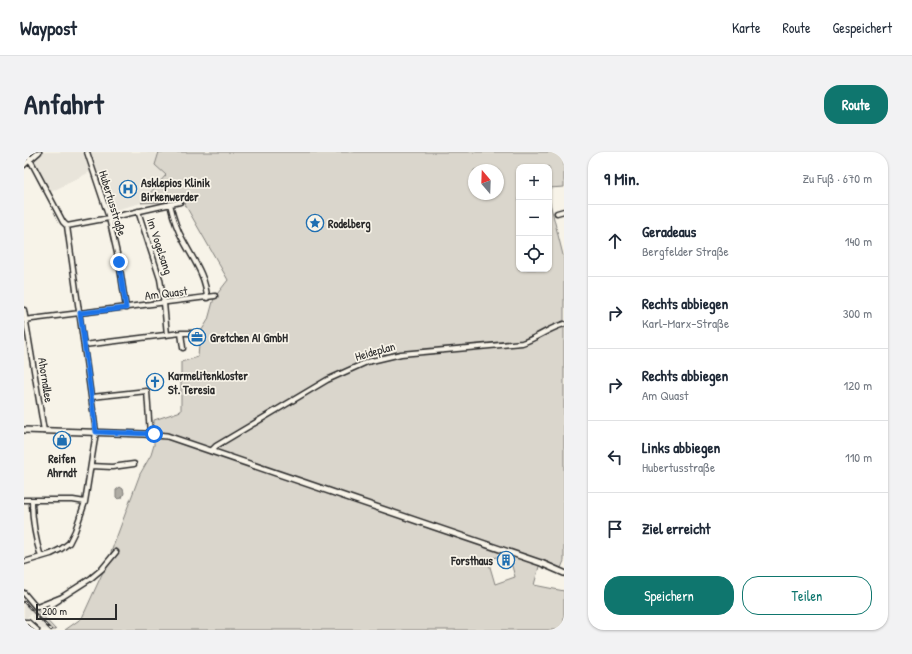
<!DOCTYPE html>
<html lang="de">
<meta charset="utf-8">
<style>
:root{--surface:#fff;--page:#f2f2f3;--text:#1f2937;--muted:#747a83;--line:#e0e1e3;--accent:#0f766e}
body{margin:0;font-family:"Patrick Hand",sans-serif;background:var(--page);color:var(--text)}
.controls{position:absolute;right:12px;top:12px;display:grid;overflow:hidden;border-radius:8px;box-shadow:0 1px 3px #0004}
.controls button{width:36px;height:36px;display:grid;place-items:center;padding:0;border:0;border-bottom:1px solid var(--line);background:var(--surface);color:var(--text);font:20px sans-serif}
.compass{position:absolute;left:444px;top:12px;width:36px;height:36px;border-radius:50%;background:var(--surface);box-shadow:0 1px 3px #0004;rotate:341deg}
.scale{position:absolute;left:12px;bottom:10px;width:81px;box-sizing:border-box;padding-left:4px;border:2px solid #2b2b2b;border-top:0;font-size:11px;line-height:14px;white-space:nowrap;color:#2b2b2b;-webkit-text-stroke:3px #f7f3e8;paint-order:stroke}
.stop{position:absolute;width:12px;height:12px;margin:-9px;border:3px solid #1a73e8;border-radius:50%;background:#fff}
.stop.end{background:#1a73e8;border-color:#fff;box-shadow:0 1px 4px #0008}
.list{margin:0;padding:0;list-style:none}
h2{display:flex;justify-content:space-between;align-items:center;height:52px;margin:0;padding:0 16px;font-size:17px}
h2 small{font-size:13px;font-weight:400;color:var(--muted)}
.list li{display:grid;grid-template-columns:26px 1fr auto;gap:12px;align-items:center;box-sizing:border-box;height:72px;padding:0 16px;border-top:1px solid var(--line)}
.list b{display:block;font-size:15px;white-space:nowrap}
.list p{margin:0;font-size:13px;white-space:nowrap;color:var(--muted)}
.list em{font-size:13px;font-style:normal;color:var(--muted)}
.actions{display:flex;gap:8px;padding:12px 16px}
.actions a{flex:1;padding:9px 0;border:1px solid var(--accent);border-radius:16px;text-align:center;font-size:14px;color:var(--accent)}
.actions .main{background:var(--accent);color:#fff}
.icon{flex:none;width:22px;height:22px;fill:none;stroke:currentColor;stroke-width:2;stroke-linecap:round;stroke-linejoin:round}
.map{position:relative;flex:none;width:540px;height:478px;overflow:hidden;border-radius:16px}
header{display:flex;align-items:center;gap:24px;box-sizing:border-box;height:56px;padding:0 20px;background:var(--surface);border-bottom:1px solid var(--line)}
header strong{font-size:19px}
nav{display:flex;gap:22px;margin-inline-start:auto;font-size:14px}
.intro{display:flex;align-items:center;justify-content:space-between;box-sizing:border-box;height:96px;padding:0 24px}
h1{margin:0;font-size:28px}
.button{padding:10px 18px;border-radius:16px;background:var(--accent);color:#fff;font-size:14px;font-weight:700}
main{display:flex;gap:24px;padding:0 24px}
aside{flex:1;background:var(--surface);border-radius:16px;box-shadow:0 1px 3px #0004}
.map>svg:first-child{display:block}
.built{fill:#e8e4da}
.green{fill:#dad6cc;stroke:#82807c;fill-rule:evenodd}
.water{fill:#afaca4;stroke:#7a7874}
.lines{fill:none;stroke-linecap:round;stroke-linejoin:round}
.minor-casing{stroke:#2b2b2b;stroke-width:7}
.major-casing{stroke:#2b2b2b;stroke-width:8}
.minor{stroke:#f7f3e8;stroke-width:4}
.major{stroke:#f7f3e8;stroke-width:5}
.rail-casing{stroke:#2b2b2b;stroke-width:2.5}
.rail{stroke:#f7f3e8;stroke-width:1;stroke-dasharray:3;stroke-linecap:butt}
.route{stroke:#1a73e8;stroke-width:5}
.labels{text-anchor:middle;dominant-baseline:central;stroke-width:3.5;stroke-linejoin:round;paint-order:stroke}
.poi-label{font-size:12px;font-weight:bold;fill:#2b2b2b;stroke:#f7f3e8;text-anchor:start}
.street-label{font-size:12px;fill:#2b2b2b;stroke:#f7f3e8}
</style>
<header>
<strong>Waypost</strong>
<nav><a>Karte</a><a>Route</a><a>Gespeichert</a></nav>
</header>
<div class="intro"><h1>Anfahrt</h1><a class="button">Route</a></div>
<main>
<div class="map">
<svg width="540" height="478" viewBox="0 0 540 478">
<rect width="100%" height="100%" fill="#f7f3e8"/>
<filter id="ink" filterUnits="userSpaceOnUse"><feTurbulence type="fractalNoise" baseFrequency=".025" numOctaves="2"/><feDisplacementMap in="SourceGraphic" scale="8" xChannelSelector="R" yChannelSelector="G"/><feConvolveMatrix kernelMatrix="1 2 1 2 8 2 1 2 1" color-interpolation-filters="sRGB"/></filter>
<g filter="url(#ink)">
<!-- built -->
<path class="built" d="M18 0H61L68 19 25 41 9 9Z
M65 0H130L134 2 131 13 142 23 117 51 87 59Z
M0 447 11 460 28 478 18 477 9 467 8 462 0 467Z"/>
<!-- green -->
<path class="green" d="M135 0H540V35L525 36V15H495V117H525V47L540 107V409L537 416 517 407 510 433 540 439V478H41L58 466 83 411 116 322 127 303 130 293V268L157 259V210L174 205 176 181 184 168 190 146 204 128 159 49 117 51 142 23 131 13ZM450 18H474V42H450ZM482 402 485 403 491 425 471 432 464 408Z
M0 444 32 478H28C21 471 0 453 0 444Z"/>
<!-- water -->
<path class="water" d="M96 335 99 337 100 341 98 346 94 347 92 345V338Z"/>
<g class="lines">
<defs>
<path id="minor" d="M63 0 85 66 95 110 102 156
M0 13 15 0
M146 52C149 65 152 76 159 88 169 107 182 124 183 146
M114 59 136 127 140 151 143 183
M533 61 540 59
M43 74 85 66 156 50
M0 158 20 279
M0 168 191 144
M157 181 159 196
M60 193 157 181H176
M68 245 123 239 126 282
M187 299 192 294 303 228 343 210 377 202 498 191C513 186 525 176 540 172
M67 314 88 315 110 312
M0 348H49L61 350
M8 348C8 369 11 386 17 405
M0 410 27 402 37 397 45 391 51 379 61 350 72 280 43 74 39 70 2 0
M0 441 11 454 13 455 38 445 66 427 78 417 92 400
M27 455V453L35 448
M0 470H4L13 478"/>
<path id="major" d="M0 278 120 282 143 284 517 411 540 421"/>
</defs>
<!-- minor casing -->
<use href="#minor" class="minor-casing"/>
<!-- major casing -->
<use href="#major" class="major-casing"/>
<!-- minor -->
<use href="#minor" class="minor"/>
<!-- major -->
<use href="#major" class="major"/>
<defs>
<path id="rail" d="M0 450 27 478"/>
</defs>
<!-- rail casing -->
<use href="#rail" class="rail-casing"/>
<!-- rail -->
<use href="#rail" class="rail"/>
</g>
</g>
<g class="lines" filter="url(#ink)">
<!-- route -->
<path class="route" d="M95 110 102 156 56 161 72 280 130 282"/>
</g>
<!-- icons -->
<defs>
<symbol id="hospital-ring" viewBox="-11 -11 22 22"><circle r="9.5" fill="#f7f3e8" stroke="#1f6fb2" stroke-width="1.5"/><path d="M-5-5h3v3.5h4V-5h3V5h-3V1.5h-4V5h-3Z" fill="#1f6fb2"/></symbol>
<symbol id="sight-ring" viewBox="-11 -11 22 22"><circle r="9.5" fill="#f7f3e8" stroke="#1f6fb2" stroke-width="1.5"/><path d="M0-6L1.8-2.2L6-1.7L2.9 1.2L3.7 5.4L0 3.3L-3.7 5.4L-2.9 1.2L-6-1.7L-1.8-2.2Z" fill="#1f6fb2"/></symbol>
<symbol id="office-ring" viewBox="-11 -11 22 22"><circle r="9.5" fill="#f7f3e8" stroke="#1f6fb2" stroke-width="1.5"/><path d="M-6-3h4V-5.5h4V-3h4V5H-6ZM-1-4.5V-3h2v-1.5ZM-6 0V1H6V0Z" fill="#1f6fb2"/></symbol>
<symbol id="church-ring" viewBox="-11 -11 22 22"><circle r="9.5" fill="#f7f3e8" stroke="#1f6fb2" stroke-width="1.5"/><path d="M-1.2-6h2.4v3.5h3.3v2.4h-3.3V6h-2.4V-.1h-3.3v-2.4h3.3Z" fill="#1f6fb2"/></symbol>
<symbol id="shop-ring" viewBox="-11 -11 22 22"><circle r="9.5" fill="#f7f3e8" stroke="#1f6fb2" stroke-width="1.5"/><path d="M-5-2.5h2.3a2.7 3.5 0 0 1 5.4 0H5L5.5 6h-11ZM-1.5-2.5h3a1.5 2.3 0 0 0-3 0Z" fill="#1f6fb2"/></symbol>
<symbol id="building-ring" viewBox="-11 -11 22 22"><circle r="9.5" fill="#f7f3e8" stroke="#1f6fb2" stroke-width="1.5"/><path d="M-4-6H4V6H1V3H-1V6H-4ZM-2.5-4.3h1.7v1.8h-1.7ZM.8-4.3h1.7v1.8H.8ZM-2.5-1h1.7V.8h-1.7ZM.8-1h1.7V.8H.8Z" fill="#1f6fb2"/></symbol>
</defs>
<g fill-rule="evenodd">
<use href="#hospital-ring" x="94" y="27" width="20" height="20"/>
<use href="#sight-ring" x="281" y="61" width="20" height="20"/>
<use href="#office-ring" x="163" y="175" width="20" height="20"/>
<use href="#church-ring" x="121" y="220" width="20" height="20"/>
<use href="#shop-ring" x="28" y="278" width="20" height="20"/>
<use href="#building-ring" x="472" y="398" width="20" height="20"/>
</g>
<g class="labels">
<!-- poi labels -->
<g class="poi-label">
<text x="117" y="30">Asklepios Klinik<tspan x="117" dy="14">Birkenwerder</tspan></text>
<text x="304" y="71">Rodelberg</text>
<text x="186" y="185">Gretchen AI GmbH</text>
<text x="144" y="223">Karmelitenkloster<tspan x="144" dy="14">St. Teresia</tspan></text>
<text x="38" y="306" text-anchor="middle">Reifen<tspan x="38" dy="14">Ahrndt</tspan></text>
<text x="469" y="408" text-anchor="end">Forsthaus</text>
</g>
<!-- street labels -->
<g class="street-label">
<text transform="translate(89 51) rotate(73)">Hubertusstraße</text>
<text transform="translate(136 94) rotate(72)">Im Vogelsang</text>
<text transform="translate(142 141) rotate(-7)">Am Quast</text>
<text transform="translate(351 199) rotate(-16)">Heideplan</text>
<text transform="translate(22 228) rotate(81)">Ahornallee</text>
</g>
</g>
</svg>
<div class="controls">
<button>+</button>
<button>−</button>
<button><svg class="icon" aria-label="locate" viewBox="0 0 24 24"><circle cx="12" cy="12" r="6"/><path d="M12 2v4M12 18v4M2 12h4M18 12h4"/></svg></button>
</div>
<svg class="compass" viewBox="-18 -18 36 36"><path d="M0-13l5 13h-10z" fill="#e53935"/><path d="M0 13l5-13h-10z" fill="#747a83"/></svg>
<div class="scale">200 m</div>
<div class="stop" style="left:130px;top:282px"></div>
<div class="stop end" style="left:95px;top:110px"></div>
</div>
<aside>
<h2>9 Min.<small>Zu Fuß · 670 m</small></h2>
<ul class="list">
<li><svg class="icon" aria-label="ahead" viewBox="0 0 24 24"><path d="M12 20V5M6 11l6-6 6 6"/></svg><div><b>Geradeaus</b><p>Bergfelder Straße</p></div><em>140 m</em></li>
<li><svg class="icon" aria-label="right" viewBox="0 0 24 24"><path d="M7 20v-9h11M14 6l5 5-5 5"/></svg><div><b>Rechts abbiegen</b><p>Karl-Marx-Straße</p></div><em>300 m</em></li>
<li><svg class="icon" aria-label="right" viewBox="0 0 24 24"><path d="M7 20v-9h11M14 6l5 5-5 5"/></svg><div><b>Rechts abbiegen</b><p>Am Quast</p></div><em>120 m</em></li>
<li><svg class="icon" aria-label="left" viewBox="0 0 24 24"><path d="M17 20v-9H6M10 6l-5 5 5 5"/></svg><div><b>Links abbiegen</b><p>Hubertusstraße</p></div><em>110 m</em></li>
<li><svg class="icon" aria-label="arrive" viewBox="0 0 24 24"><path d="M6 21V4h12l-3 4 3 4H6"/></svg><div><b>Ziel erreicht</b></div></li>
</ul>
<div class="actions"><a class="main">Speichern</a><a>Teilen</a></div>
</aside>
</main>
